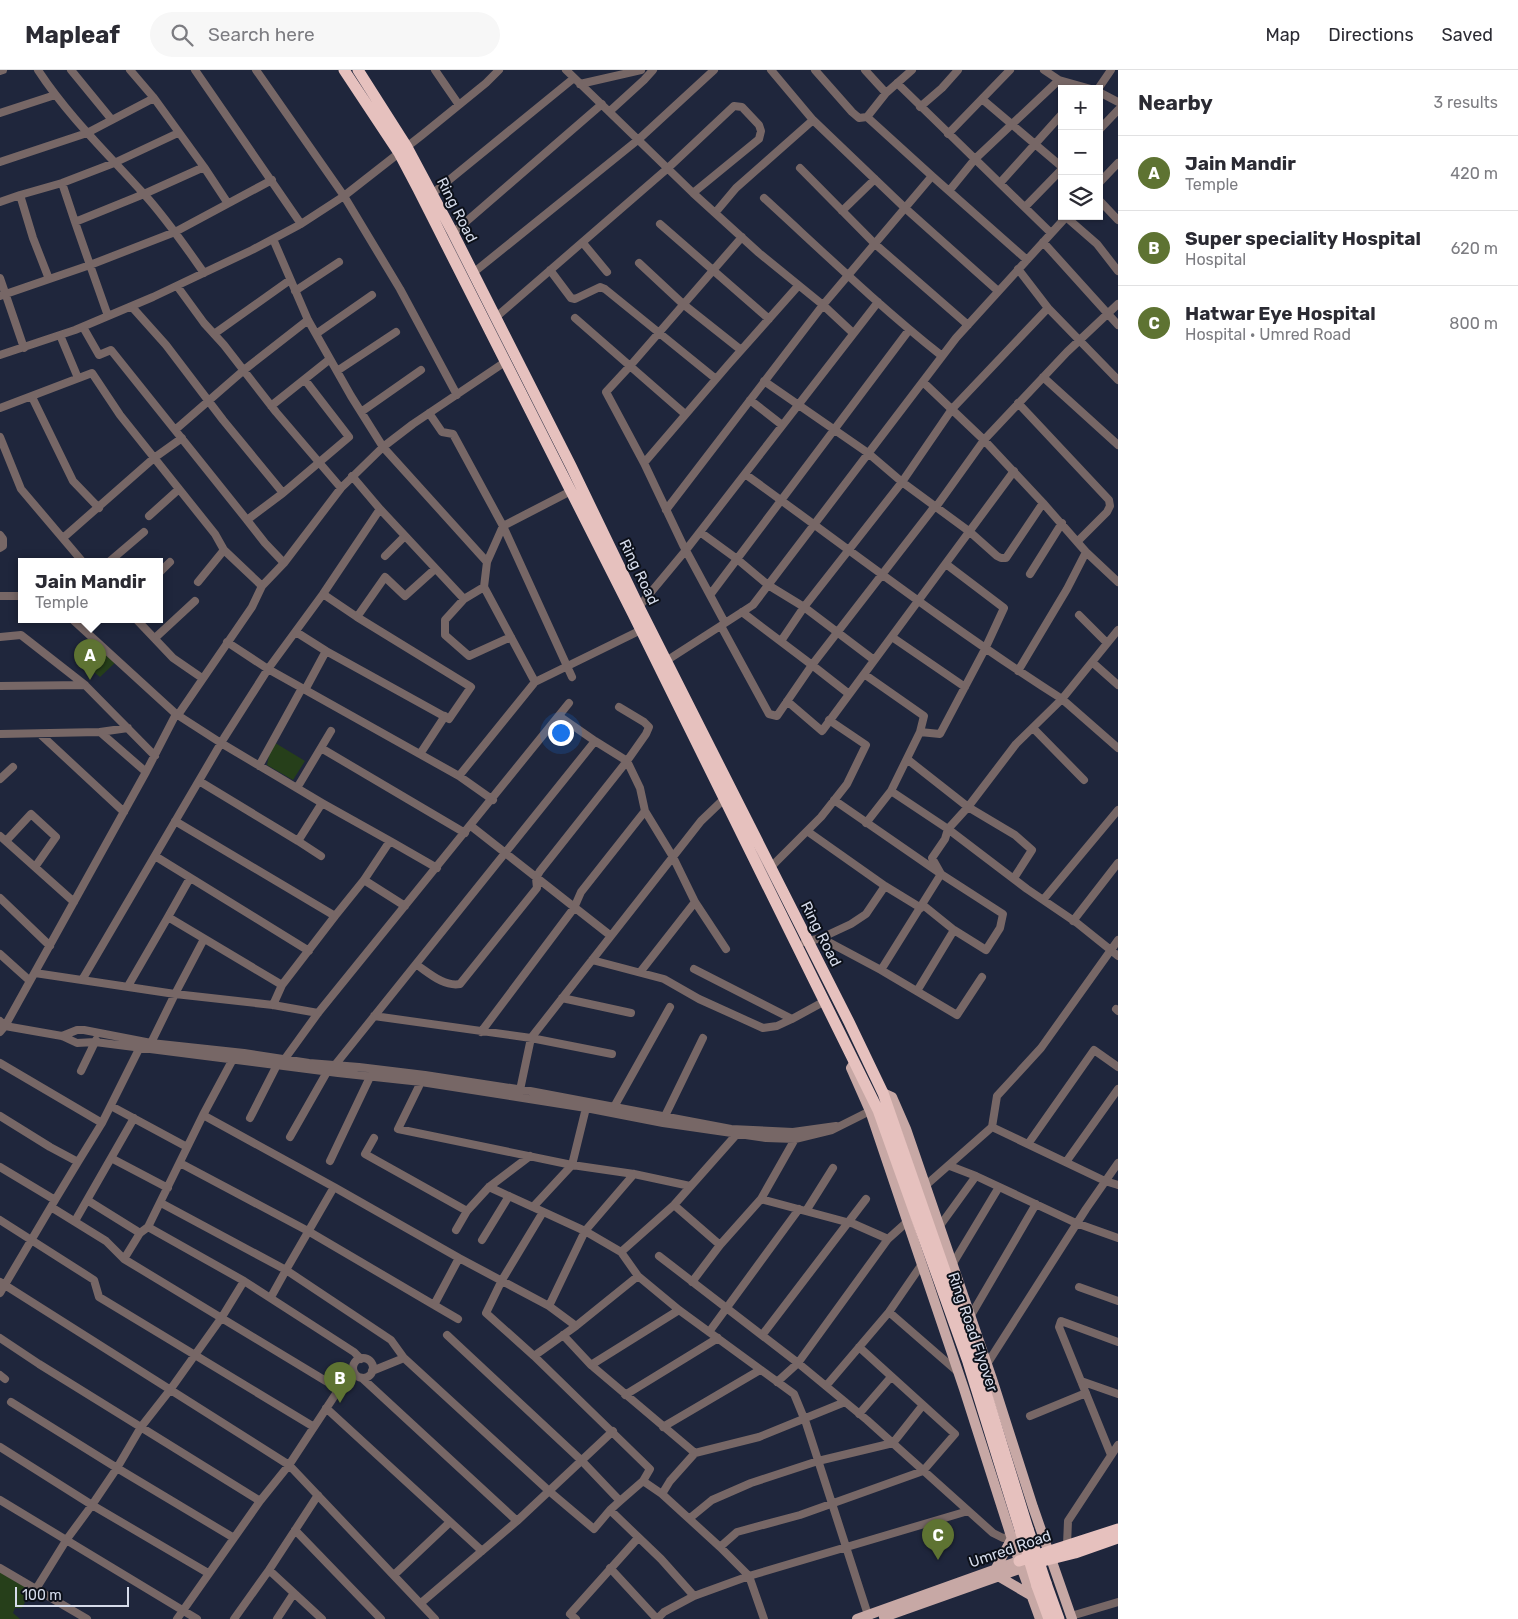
<!DOCTYPE html>
<meta charset="utf-8">
<style>
:root{--surface:#fff;--page:#f7f7f7;--text:#2b2b33;--muted:#7c7c81;--line:#e1e1e2;--accent:#5e7332}
body{margin:0;font-family:Rubik,sans-serif;background:var(--page);color:var(--text)}
.controls{position:absolute;right:15px;top:15px;display:grid;overflow:hidden;border-radius:0px;box-shadow:0 1px 4px #0004}
.controls button{width:45px;height:45px;display:grid;place-items:center;padding:0;border:0;border-bottom:1px solid var(--line);background:var(--surface);color:var(--text);font:25px sans-serif}
.scale{position:absolute;left:15px;bottom:12px;width:114px;box-sizing:border-box;padding-left:5px;border:2px solid #d6dceb;border-top:0;font-size:14px;line-height:18px;white-space:nowrap;color:#d6dceb;-webkit-text-stroke:4px #0c1019;paint-order:stroke}
.you{position:absolute;left:560px;top:662px;width:18px;height:18px;margin:-12px;border:4px solid #fff;border-radius:50%;background:#1a73e8;box-shadow:0 0 0 8px #1a73e833}
.badge{display:grid;place-items:center;width:32px;height:32px;border-radius:50%;background:var(--accent);color:#fff;font-size:16px;font-weight:700}
.pin{position:absolute;translate:-50% -41px;filter:drop-shadow(0 1px 2px #0008)}
.pin::after{content:'';position:absolute;top:26px;width:18px;height:15px;background:inherit;clip-path:polygon(0 0,100% 0,50% 100%)}
.popup{position:absolute;left:18px;top:488px;width:145px;height:65px;box-sizing:border-box;display:grid;place-content:center;border-radius:0px;background:var(--surface);filter:drop-shadow(0 1px 4px #0005);font-size:16px;white-space:nowrap;color:var(--muted)}
.popup b{font-size:19px;color:var(--text)}
.popup::after{content:'';position:absolute;left:50%;top:100%;margin-left:-10px;border:10px solid transparent;border-top-color:var(--surface)}
.list{margin:0;padding:0;list-style:none}
h2{display:flex;justify-content:space-between;align-items:center;height:65px;margin:0;padding:0 20px;font-size:21px}
h2 small{font-size:16px;font-weight:400;color:var(--muted)}
.list li{display:grid;grid-template-columns:32px 1fr auto;gap:15px;align-items:center;box-sizing:border-box;height:75px;padding:0 20px;border-top:1px solid var(--line)}
.list b{display:block;font-size:19px;white-space:nowrap}
.list p{margin:0;font-size:16px;white-space:nowrap;color:var(--muted)}
.list em{font-size:16px;font-style:normal;color:var(--muted)}
.icon{flex:none;width:28px;height:28px;fill:none;stroke:currentColor;stroke-width:2;stroke-linecap:round;stroke-linejoin:round}
.map{position:relative;flex:none;width:1118px;height:1549px;overflow:hidden}
header{display:flex;align-items:center;gap:30px;box-sizing:border-box;height:70px;padding:0 25px;background:var(--surface);border-bottom:1px solid var(--line)}
header strong{font-size:24px}
nav{display:flex;gap:28px;margin-inline-start:auto;font-size:18px}
.search{width:350px;height:45px;background:var(--page);display:flex;align-items:center;gap:12px;box-sizing:border-box;padding:0 18px;border-radius:28px;color:var(--muted);font-size:19px}
main{display:flex}
aside{flex:1;background:var(--surface)}
.map>svg:first-child{display:block}
.green{fill:#263f1a}
.lines{fill:none;stroke-linecap:round;stroke-linejoin:round}
.minor{stroke:#776766;stroke-width:8}
.major{stroke:#c7a8a5;stroke-width:10}
.highway{stroke:#e6c1be;stroke-width:11}
.highway-bridge{stroke:#e6c1be;stroke-width:11}
.labels{text-anchor:middle;dominant-baseline:central;stroke-width:4;stroke-linejoin:round;paint-order:stroke}
.street-label{font-size:15px;fill:#d6dceb;stroke:#0c1019}
</style>
<header>
<strong>Mapleaf</strong>
<div class="search"><svg class="icon" aria-label="search" viewBox="0 0 24 24"><circle cx="10" cy="10" r="6"/><path d="M15 15l6 6"/></svg>Search here</div>
<nav><a>Map</a><a>Directions</a><a>Saved</a></nav>
</header>
<main>
<div class="map">
<svg width="1118" height="1549" viewBox="0 0 1118 1549">
<rect width="100%" height="100%" fill="#1f263c"/>
<!-- green -->
<path class="green" d="M108 581 118 590 100 607 90 599Z
M272 671 305 691 293 710 267 695Z
M0 1495 36 1519 29 1531 26 1530 22 1538H15L13 1543 20 1549H0Z"/>
<g class="lines">
<!-- minor -->
<path class="minor" d="M38 0C68 46 107 83 143 123 166 148 185 176 204 203
M71 0 112 50
M130 0 154 28 204 97
M195 0 301 154
M256 0 344 126 400 219 457 325
M435 0 459 35
M566 0 693 123 759 183 823 235 932 106 867 47 886 23
M815 0 852 42 859 48 867 47
M865 0 886 23 912 0
M1044 0 1059 10 1091 19
M0 1 3 0
M897 13 1051 163
M580 14 641 0
M1098 19 1111 0
M1099 22 1118 32
M982 29 1062 97
M920 37 942 18 958 0
M610 41 644 10 653 0
M0 43 55 25
M813 50 905 138 998 221
M1099 60 1118 40
M948 64 1010 0
M0 92 87 63 154 28
M800 98 875 174 968 255
M932 106 1027 190
M62 113 75 152
M1000 113 1062 44
M1099 113 1118 93
M949 121 975 89 1059 10
M432 124 574 8
M20 125 62 113 114 93 178 63
M764 128C823 182 880 237 942 286
M1099 130 1118 150
M0 132 20 125 33 168 49 209
M1025 137 1062 99
M842 141 875 109
M715 143 736 118 813 50 771 0
M1066 147 1097 174 1118 201
M660 154 769 249
M453 163 602 34
M273 169 308 250 351 326 383 377 487 492
M1043 172 1118 255
M583 173 607 202
M639 193 683 234 741 280
M550 200 571 228 575 229 600 217 605 219 716 309
M473 203 639 69 714 0
M0 208 24 278
M177 216 204 253 224 275 276 342 341 418
M295 221 339 192
M0 226 90 195 75 152 144 124 204 97 227 132
M132 237 166 275 223 350 283 423 247 450 265 473 284 493
M1048 238 1118 310
M108 246 90 195 175 162 272 110
M495 248 668 98 734 36 742 37 759 55 761 61 759 69 693 123
M575 248 630 296 742 167
M83 257 99 285 111 280 247 450
M214 264 290 210
M316 264 372 225
M60 265 78 308
M0 285 75 260 153 227 252 180 301 154 344 126 422 65 486 13 499 0
M337 301 396 262
M1043 307 1118 375
M764 311 868 383 902 412 970 462 997 486 1001 488H1006L1043 433 984 370 923 312
M32 327 73 411 99 438
M750 330 782 355
M1018 333 1109 430 1110 436 1107 442 1078 471
M271 336 330 289
M0 338 92 303 120 345 215 464 224 480 262 516
M361 342 421 300
M429 343 442 362 453 364 503 456 572 607
M175 360 244 300 308 250
M0 367 21 419 82 491
M644 393 606 322 630 296 685 344
M745 404C850 480 952 559 1062 629L1118 560
M283 423 349 367 305 310
M1043 433 1086 482 1118 512
M936 437 984 370 1067 282 1118 234
M380 439 464 529 484 517
M666 440 823 235 853 263
M149 446 179 419
M700 462 737 489 768 515 804 537 902 412 952 339 1048 238 1018 199
M0 465 3 469V476L0 478
M63 468 154 388 182 368
M385 486 405 466
M110 491 144 462
M946 494 1004 538 985 579 940 664 920 662 891 721 948 759 945 769 932 788 941 804 1003 844 1000 858 986 880 954 860
M159 503 170 492
M1030 504 1062 453
M198 512 224 480
M323 524 357 547
M710 525 909 260
M0 526H21
M464 529 445 550V565L469 586 511 567
M637 539 686 480 878 232
M1079 545 1107 573
M72 549 176 644 221 673 322 733 298 771 199 711
M136 549 173 588 202 608
M725 553 683 475 644 393 728 295 798 216
M721 556 769 644 777 646 812 595 742 542
M296 562 326 581
M0 567 21 565 85 615 155 686
M892 567 965 617
M155 568 195 531
M781 571 804 537 874 590
M227 572 268 599 459 706 535 612 641 560
M666 591 753 535 956 268 1067 146
M1092 592 1118 615
M1018 601 1067 519 1086 482
M864 604 924 646 920 662
M535 612 484 517 487 492 503 456 571 421
M0 616 85 615
M305 620 326 581 449 649 471 617 357 547 385 507 405 526 435 499
M849 624 812 595 935 436
M787 631 822 661 1014 401
M1033 658 1084 710
M100 662 128 658
M0 664 100 662 146 702
M40 664 124 742
M595 671 627 691 640 718 645 741
M321 678 465 763
M1118 678 1062 629 1016 674 968 737 948 759 1027 819 1077 853 1118 886
M420 684 445 646
M907 689 968 737 1015 765 1032 780 1014 808
M259 696 302 618
M459 706 493 730
M0 709 13 697
M297 718 331 661
M322 733 390 771
M175 751 335 846 282 915 273 935
M866 753 891 721
M471 756 611 866
M807 761 885 816 921 838
M0 766 74 832
M6 771 31 744 56 767 35 797
M298 771 321 786
M155 786 309 881
M771 797 821 747 847 714 866 675 829 650
M0 828 50 876
M1043 830 1118 740
M405 836 364 810 390 771 437 798
M335 846 364 810
M168 847 190 808
M1073 851 1118 793
M821 868 851 854 866 844 885 816
M1118 870 1041 978 997 1026 992 1057 1105 1111 1118 1115
M805 872 821 868 881 900 941 804 834 730
M0 884 30 911
M592 890 664 909 699 929 763 958 777 956 792 949
M417 895C429 903 444 917 460 914L537 818 536 808 540 801 627 691 646 664 649 657 644 652 619 637
M694 899 792 949 825 931
M881 900 957 945 982 907
M641 901 695 832
M35 903 175 924 273 935 318 943
M82 910 224 668 268 599 323 524 380 439 352 406
M128 916 168 847 282 915
M917 921 954 860 923 835
M562 928 631 943
M1116 939 1118 941
M374 946 531 968 612 984
M0 951 5 956 62 966 77 973 95 972 338 1003 421 1012 586 1038 663 1053 766 1068 795 1069 832 1060 870 1041
M0 962 5 956 146 702 176 644 180 642 252 537 262 516 284 493 341 418 383 377 413 354 505 292
M481 962 574 838 581 822 645 741 673 787 695 832 726 879
M62 966 77 960H84L151 973 244 983 309 993 359 997 425 1005 530 1021 731 1059 793 1062 836 1056
M149 977 175 924 204 869
M233 989 203 1045 334 1117
M284 990 318 943 569 633
M0 993 102 1053 142 973
M335 995 595 671 559 646
M81 1001 96 970
M421 1012 398 1059 572 1095 634 1104 690 1116
M520 1020 531 968 701 751 724 729
M111 1036 187 1077
M614 1037 670 937
M0 1046 50 1077 78 1092 55 1130
M665 1046 703 968
M250 1048 277 995
M290 1067 327 1002
M374 1068 365 1084 467 1141 456 1160
M1028 1074 1094 980 1118 997
M111 1088 168 1118
M330 1091 370 1007
M78 1092 102 1053
M1066 1092 1118 1019
M180 1093 308 1161 434 1235 459 1188
M950 1096 976 1106
M0 1097 55 1130 0 1223
M925 1116 992 1057
M489 1117 585 1161 621 1182
M761 1129 854 1154 888 1169 908 1151
M87 1130 140 1163
M161 1133 286 1200 271 1227
M674 1135 720 1175 761 1129 795 1069 796 1065
M51 1137 106 1171 124 1189 339 1319
M533 1137 572 1095 586 1038
M467 1141 489 1117 530 1086
M806 1141 833 1098
M0 1150 94 1210 99 1227 314 1357
M75 1151 134 1048
M148 1157 244 1211
M939 1157 976 1106 1076 1153 1118 1168
M482 1170 509 1126
M659 1186 798 1293 867 1350 993 1463 1003 1468 1016 1466
M124 1189 140 1163 148 1157 203 1045
M952 1195 999 1117
M638 1206 679 1240 794 1324 806 1353 869 1548
M0 1212 289 1395 435 1549
M692 1212 720 1175
M1079 1217 1118 1231
M434 1235 458 1249
M549 1236 585 1161 634 1104
M679 1240 591 1295 695 1383 670 1411 662 1424 720 1477 749 1506 764 1549
M889 1242 958 1302
M970 1247 1036 1134
M576 1256 534 1286 650 1399 643 1411
M709 1262 799 1139
M763 1264 866 1129
M447 1265 581 1390 620 1431 610 1440 661 1489 694 1526 749 1506 968 1441
M563 1265 591 1295
M0 1268 39 1294 260 1431 289 1395 339 1319 353 1301
M534 1286 486 1243 502 1210 543 1142
M404 1288 549 1421 517 1451 421 1533
M353 1298a10 10 0 1 1 20 0a10 10 0 1 1-20 0Z
M987 1294 1086 1139 1118 1093
M372 1301 404 1288 391 1270 286 1200 334 1117 459 1188 549 1236 576 1256 638 1206 621 1182 674 1135 736 1065
M0 1305 5 1309
M362 1308 517 1451
M1081 1311 1118 1324
M777 1312 798 1293 888 1169
M826 1316 889 1242 922 1194
M625 1325 718 1268
M11 1332 117 1398 234 1468 177 1549
M326 1338 482 1481
M859 1344 891 1307
M1030 1346 1086 1323
M663 1357 760 1300
M0 1377 92 1435 208 1503
M695 1383 759 1367 845 1332
M1111 1385 1059 1257 1061 1251 1118 1272
M0 1430 197 1549
M620 1431 643 1411 662 1424
M610 1440 594 1459 549 1421 613 1361
M690 1448 712 1430 751 1413 818 1391 893 1373 923 1335
M295 1460 381 1549
M234 1468 260 1431
M1067 1475 1068 1451 1118 1375
M720 1477 737 1462 800 1445 923 1401 955 1364 859 1277
M0 1498 87 1549
M610 1498 657 1549
M269 1500 322 1549
M394 1505 450 1452
M36 1519 67 1469 92 1435 117 1398 141 1357 170 1320 222 1247 244 1211 354 1282 361 1289
M1071 1546 1118 1532
M234 1549 269 1500 318 1425
M277 1549 294 1523
M576 1549 570 1544 638 1468
M657 1549 664 1542 694 1526"/>
<!-- major -->
<path class="major" d="M853 995 851 998 870 1041 964 1319 1019 1491 1040 1549
M883 1023 892 1027 906 1059 992 1309 1033 1437 1072 1549
M995 1500 1012 1468
M998 1506 1032 1526
M884 1547 1022 1498
M857 1549 1019 1491"/>
<!-- highway -->
<path class="highway" d="M344 0 399 83 418 119 633 544 878 1040 968 1292 1021 1463
M358 0 407 77 453 163 571 396 639 537 849 952 883 1023 976 1290 1028 1459
M1019 1491 1118 1459
M1031 1494 1075 1483 1118 1468
M1046 1513 1059 1549
M1037 1516 1049 1549"/>
<!-- highway-bridge -->
<path class="highway-bridge" d="M1028 1459 1046 1513
M1021 1463 1037 1516"/>
</g>
<g class="labels">
<!-- street labels -->
<g class="street-label">
<text transform="translate(457 140) rotate(63)">Ring Road</text>
<text transform="translate(639 502) rotate(64)">Ring Road</text>
<text transform="translate(821 864) rotate(63)">Ring Road</text>
<text transform="translate(973 1262) rotate(71)">Ring Road Flyover</text>
<text transform="translate(1010 1479) rotate(-19)">Umred Road</text>
</g>
</g>
</svg>
<div class="controls">
<button>+</button>
<button>−</button>
<button><svg class="icon" aria-label="layers" viewBox="0 0 24 24"><path d="M12 4l9 5-9 5-9-5zM3 14l9 5 9-5"/></svg></button>
</div>
<div class="scale">100 m</div>
<div class="you"></div>
<div class="pin badge" style="left:90px;top:610px">A</div>
<div class="popup"><b>Jain Mandir</b>Temple</div>
<div class="pin badge" style="left:340px;top:1333px">B</div>
<div class="pin badge" style="left:938px;top:1490px">C</div>
</div>
<aside>
<h2>Nearby<small>3 results</small></h2>
<ul class="list">
<li><span class="badge">A</span><div><b>Jain Mandir</b><p>Temple</p></div><em>420 m</em></li>
<li><span class="badge">B</span><div><b>Super speciality Hospital</b><p>Hospital</p></div><em>620 m</em></li>
<li><span class="badge">C</span><div><b>Hatwar Eye Hospital</b><p>Hospital · Umred Road</p></div><em>800 m</em></li>
</ul>
</aside>
</main>
